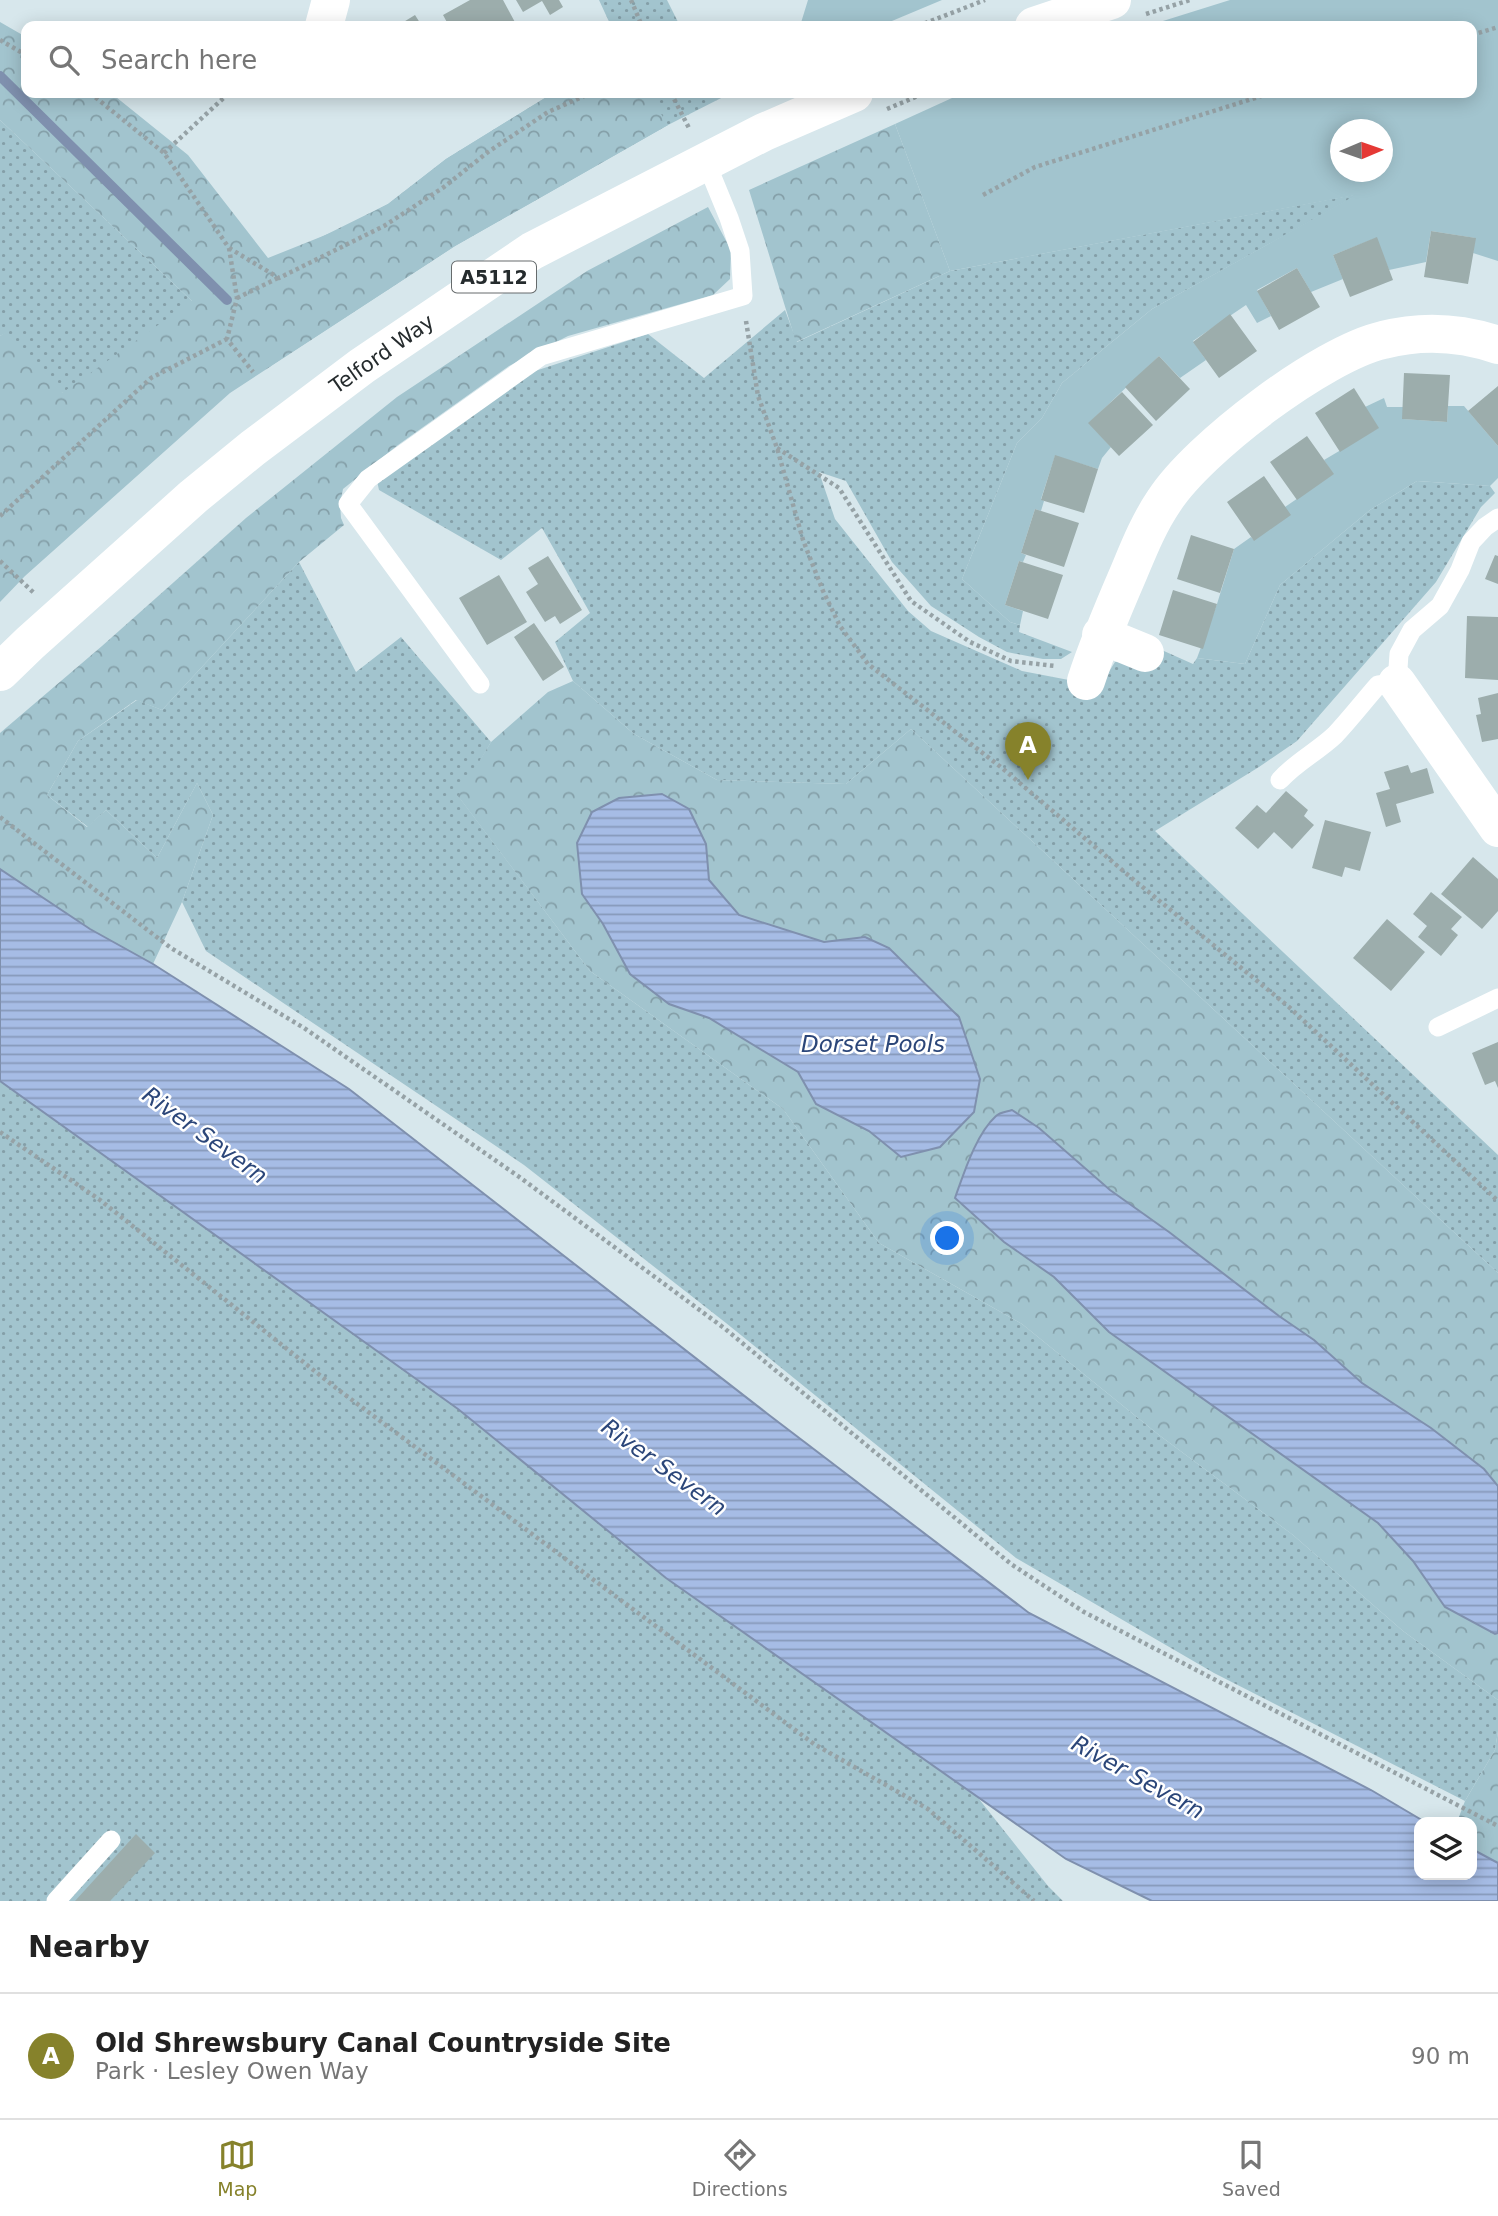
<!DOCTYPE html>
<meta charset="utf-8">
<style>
:root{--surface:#fff;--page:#f2f2f2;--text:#222;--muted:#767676;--line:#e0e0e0;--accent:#86822b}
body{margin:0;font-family:"DejaVu Sans",sans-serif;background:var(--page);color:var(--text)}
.controls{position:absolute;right:21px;bottom:21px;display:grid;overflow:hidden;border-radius:14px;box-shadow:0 4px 18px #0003}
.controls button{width:63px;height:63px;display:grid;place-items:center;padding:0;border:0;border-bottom:2px solid var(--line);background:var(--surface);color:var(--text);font:35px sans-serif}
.compass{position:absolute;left:1330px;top:119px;width:63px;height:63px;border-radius:50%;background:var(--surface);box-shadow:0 4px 18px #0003;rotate:88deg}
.you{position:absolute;left:948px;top:1239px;width:24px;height:24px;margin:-18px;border:5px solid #fff;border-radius:50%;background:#1a73e8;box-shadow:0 0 0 10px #1a73e833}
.badge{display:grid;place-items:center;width:46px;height:46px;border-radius:50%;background:var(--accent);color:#fff;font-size:23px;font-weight:700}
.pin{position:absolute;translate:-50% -58px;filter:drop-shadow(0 2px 4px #0008)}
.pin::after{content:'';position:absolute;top:37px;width:24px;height:21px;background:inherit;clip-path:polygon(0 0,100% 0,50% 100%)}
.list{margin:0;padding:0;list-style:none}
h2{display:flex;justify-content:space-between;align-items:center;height:91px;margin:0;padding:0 28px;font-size:30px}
h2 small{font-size:23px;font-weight:400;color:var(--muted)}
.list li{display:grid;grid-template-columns:46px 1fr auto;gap:21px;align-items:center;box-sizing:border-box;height:126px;padding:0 28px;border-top:2px solid var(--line)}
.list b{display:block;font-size:26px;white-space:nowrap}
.list p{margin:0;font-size:23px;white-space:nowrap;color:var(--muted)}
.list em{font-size:23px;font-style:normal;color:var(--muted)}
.icon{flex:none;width:38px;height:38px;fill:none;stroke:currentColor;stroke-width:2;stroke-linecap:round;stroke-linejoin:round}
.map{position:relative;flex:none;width:1498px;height:1901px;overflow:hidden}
.search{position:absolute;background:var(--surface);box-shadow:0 4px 18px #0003;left:21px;right:21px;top:21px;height:77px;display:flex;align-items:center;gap:18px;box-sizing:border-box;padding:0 24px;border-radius:14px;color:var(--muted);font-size:26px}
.sheet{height:217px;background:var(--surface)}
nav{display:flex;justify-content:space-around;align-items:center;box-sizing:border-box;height:98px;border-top:2px solid var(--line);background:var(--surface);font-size:19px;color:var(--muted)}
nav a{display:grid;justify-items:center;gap:4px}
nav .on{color:var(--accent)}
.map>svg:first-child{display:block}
.grass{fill:url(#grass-dots)}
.forest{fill:url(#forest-crowns)}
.garden{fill:#a2c4ce;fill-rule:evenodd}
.water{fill:url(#water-rules);stroke:#7f90ae;stroke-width:2}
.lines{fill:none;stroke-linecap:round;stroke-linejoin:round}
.stream{stroke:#7f90ae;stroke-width:10}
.building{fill:#9cadac}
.path{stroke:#96a2a6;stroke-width:4.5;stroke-dasharray:3.5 3.5;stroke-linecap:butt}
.service{stroke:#fff;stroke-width:19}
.minor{stroke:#fff;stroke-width:38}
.primary{stroke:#fff;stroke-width:38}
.labels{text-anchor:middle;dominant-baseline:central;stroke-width:5;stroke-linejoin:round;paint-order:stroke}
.shield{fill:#fff;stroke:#666b6c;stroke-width:2}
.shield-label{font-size:19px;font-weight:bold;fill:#252b2d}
.street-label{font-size:21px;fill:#252b2d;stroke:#fff}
.water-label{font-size:23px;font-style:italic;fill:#2b4679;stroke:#fff}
</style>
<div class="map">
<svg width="1498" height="1901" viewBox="0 0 1498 1901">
<defs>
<pattern id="grass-dots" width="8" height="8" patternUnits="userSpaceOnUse" patternTransform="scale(1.75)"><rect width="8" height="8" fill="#a2c4ce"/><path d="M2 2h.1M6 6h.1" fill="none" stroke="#849fa8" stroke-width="1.8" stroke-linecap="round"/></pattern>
<pattern id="forest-crowns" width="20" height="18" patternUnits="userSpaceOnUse" patternTransform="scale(1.75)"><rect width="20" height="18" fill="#a2c4ce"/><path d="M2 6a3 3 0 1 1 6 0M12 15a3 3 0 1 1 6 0" fill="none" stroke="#849fa8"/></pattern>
<pattern id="water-rules" width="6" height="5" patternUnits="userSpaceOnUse" patternTransform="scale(1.75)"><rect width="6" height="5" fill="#a6bce5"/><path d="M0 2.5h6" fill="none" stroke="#8799ba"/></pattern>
</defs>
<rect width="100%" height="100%" fill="#d7e7ec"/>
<!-- grass -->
<path class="grass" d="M599 0H667L680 26H611Z
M553 93H731L668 125 455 246 266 369 61 393 6 333 0 336V120L192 301 388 204 446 159Z
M1359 194 1152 309 1062 383 1042 418 1017 443 962 579 1010 622 1020 625 1019 632 1072 652 1061 659H1043L1007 652 979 637 931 606 892 562 846 481 819 472 835 519 908 611 931 631 1022 671 1100 686 1115 662 1130 660 1155 647 1193 664 1197 658 1245 664 1280 585 1370 510 1417 481 1490 486 1495 493 1481 507 1436 582 1297 741 1259 767 1155 831 1498 1155V1273L911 729 846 784 717 780 634 734 573 681 555 642 590 613 542 528 501 560 379 490 377 481 535 371 648 334 704 378 785 310 797 342 950 271Z
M299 562 356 672 401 637 491 742 459 797 590 971 783 1109 879 1243 1022 1324 1159 1435 1293 1535 1403 1631 1498 1700V1731L1495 1750 1465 1801 1214 1673 1016 1558 726 1323 524 1165 206 951 182 902 213 815 197 783 157 858 106 810 88 827 47 795 78 741 137 700 162 710Z
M0 1081 458 1409 666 1578 975 1794 1048 1886 1063 1901H0Z"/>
<!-- forest -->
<path class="forest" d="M0 22 26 37V93H111L188 155 268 258 338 230 388 204 446 159 553 93H648L668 125 455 246 230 393 25 576 0 602V336L6 332 62 393 192 301 0 120Z
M895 124 950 271 796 342 749 190Z
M708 207 731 250 730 279 713 295 568 336 509 366 398 445 343 489 340 504 341 518 344 525 299 562 162 710 136 700 78 741 47 795 87 827 106 810 157 858 197 783 213 815 182 902 153 964 90 930 0 869V733L102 646 246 518 397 397 587 271Z
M573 681 634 734 717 780 846 784 911 729 1498 1273V1700L1403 1631 1293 1535 1159 1435 1022 1324 879 1243 783 1109 590 971 458 796 491 742 548 692Z
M1498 1731V1863L1472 1849V1822H1457L1465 1801 1495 1750Z"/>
<!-- garden -->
<path class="garden" d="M808 0H942L880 26H800Z
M1230 0H1498V261L1473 253 1475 238 1431 231 1426 262 1389 270 1376 238 1333 255 1343 279 1311 292 1297 268 1257 290 1271 316 1257 323 1246 305 1193 341 1206 360 1180 378 1159 356 1089 423 1111 447 1102 458 1098 469 1055 456 1041 499 1044 501 1041 511 1035 509 1021 553 1026 555 1023 562 1019 561 1005 605 1023 611 1020 625 1010 622 962 579 1017 443 1042 418 1062 383 1152 309 1356 195 950 271 895 124 963 93H1472V26H1147ZM1340 130H1382V172H1340Z
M1384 398 1387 407H1403V419L1447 422 1448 406H1464L1498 446V478L1490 486 1417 481 1370 510 1280 585 1245 664 1197 658 1217 604 1234 549 1251 537 1254 540 1285 507 1333 474 1324 460 1378 428 1365 407Z"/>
<!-- water -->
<path class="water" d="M662 794 689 809 706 844 709 880 739 915 824 942 865 937 889 948 959 1017 980 1079 974 1112 940 1147 901 1157 869 1131 816 1104 798 1072 709 1018 669 1004 630 974 603 924 582 894 577 843 592 812 619 798Z
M0 869 90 929 153 964 349 1089 769 1415 1029 1613 1371 1790 1425 1822H1419V1875H1472V1849L1498 1863V1901H1152L1066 1859 666 1578 458 1409 0 1081Z
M1012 1110 1039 1128 1110 1190 1169 1232 1279 1316 1314 1340 1362 1383 1431 1428 1484 1469 1498 1486V1633L1495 1634 1445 1607 1413 1561 1378 1523 1109 1332 1054 1277 1004 1242 955 1198C964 1173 976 1134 996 1116 1000 1112 1006 1112 1012 1110Z"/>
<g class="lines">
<!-- stream -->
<path class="stream" d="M0 76 227 300"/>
</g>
<!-- building -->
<path class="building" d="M470 0H503L517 26H449L443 15Z
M516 0H559L563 7 550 15 542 1 523 12Z
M415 15 422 26H397Z
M1431 231 1476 238 1468 284 1424 277Z
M1377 237 1393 280 1350 297 1333 255Z
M1297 268 1320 307 1279 330 1257 291Z
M1230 314 1257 351 1219 378 1193 342Z
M1159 356 1190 389 1156 421 1125 387Z
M1404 373 1450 375 1447 422 1402 419Z
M1498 386V446L1468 411Z
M1354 388 1379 428 1340 452 1315 413Z
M1122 392 1153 425 1119 456 1088 423Z
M1307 436 1334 474 1297 500 1270 462Z
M1055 455 1098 469 1084 513 1041 500Z
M1264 476 1291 515 1254 541 1227 502Z
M1035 509 1079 523 1064 567 1021 553Z
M1191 535 1234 549 1220 593 1177 579Z
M1495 555 1498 556V584L1485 579Z
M548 556 582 610 560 624 555 616 545 622 526 592 538 584 528 568Z
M1019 561 1063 575 1048 619 1005 605Z
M499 575 527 622 487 645 459 598Z
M1173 590 1217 604 1203 649 1159 635Z
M1467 616 1498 617V680L1465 678Z
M534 623 564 667 543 681 514 637Z
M1498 693V739L1482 742 1476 715 1481 714 1478 698Z
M1408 765 1411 773 1427 768 1434 793 1396 804 1401 822 1386 827 1376 793 1390 789 1384 772Z
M1286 791 1308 810 1304 816 1314 825 1292 849 1274 832 1258 849 1235 828 1257 805 1266 813Z
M1325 820 1371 832 1360 871 1345 867 1342 877 1312 868Z
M1473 857 1498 879V911L1482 929 1441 894Z
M1431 892 1462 917 1451 929 1458 935 1441 956 1418 937 1427 926 1413 914Z
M1387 919 1425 952 1391 991 1353 958Z
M1498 1042V1088L1495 1081 1485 1085 1472 1053Z
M136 1834 155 1853 110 1901H75Z"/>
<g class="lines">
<!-- path -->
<path class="path" d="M631 0 642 26
M1146 14 1190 0
M918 26 985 0
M1472 35 1498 27
M0 40 26 55
M90 93 164 153 229 248 237 298 227 339 253 372
M671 93 690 130
M887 109 925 93
M164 153 229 93
M983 195 1035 167 1271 93
M229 248 279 278 384 226 444 187 488 152 548 112 591 93
M237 298 278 278
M746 321 758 396 777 448 803 540 823 591 840 626 868 664 1002 768 1134 880 1289 1007 1498 1201
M777 448 839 488 911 601 970 642 1011 661 1055 666
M0 516 151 378 227 339
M0 561 34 593
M0 817 171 948 304 1028 518 1176 724 1328 1011 1564 1084 1612 1498 1826
M0 1132 100 1200 336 1388 814 1744 928 1809 1034 1901"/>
<!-- service -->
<path class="service" d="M480 684 348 504 368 479 541 356 743 296 740 251 729 218 706 162
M1280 780C1296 762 1317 752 1335 735 1350 719 1364 701 1378 685L1397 683 1399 654 1412 630 1440 606 1460 570 1471 542 1485 527 1498 518
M1438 1027 1498 998
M56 1901 111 1840"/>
<!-- minor -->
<path class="minor" d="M324 26 331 0
M1101 635 1145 653
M1086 681C1098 644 1113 609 1129 572 1139 548 1149 523 1164 501 1198 448 1322 354 1383 340 1422 330 1460 332 1498 345
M1397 683 1498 828"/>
<!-- primary -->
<path class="primary" d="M1034 26 1112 0
M0 672 30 643 193 497 253 448 362 366 532 251 764 132 854 93"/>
</g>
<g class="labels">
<!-- shield labels -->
<rect class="shield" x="452" y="261.5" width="84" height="31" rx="5"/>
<g class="shield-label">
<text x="494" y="277">A5112</text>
</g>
<!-- street labels -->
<g class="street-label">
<text transform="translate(382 354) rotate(-35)">Telford Way</text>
</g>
<!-- water labels -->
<g class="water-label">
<text x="873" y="1044">Dorset Pools</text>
<text transform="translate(205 1135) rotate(36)">River Severn</text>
<text transform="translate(664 1467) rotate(36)">River Severn</text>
<text transform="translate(1138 1777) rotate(29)">River Severn</text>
</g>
</g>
</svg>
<div class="controls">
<button><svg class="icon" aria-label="layers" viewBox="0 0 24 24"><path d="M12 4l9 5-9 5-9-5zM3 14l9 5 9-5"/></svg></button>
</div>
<svg class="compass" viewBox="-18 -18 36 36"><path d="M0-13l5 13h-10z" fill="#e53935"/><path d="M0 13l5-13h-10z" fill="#767676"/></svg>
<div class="you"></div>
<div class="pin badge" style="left:1028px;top:780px">A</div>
<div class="search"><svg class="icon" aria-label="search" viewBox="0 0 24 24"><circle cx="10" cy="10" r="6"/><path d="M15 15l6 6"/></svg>Search here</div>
</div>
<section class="sheet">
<h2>Nearby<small></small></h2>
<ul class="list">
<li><span class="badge">A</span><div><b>Old Shrewsbury Canal Countryside Site</b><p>Park · Lesley Owen Way</p></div><em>90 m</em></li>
</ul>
</section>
<nav>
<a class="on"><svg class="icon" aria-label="map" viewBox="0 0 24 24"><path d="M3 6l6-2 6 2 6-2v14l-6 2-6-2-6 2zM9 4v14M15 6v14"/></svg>Map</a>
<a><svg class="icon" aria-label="directions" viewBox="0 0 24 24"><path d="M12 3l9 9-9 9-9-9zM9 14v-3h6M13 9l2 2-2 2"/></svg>Directions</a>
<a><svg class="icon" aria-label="saved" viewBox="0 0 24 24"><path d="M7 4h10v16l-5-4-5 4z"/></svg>Saved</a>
</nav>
